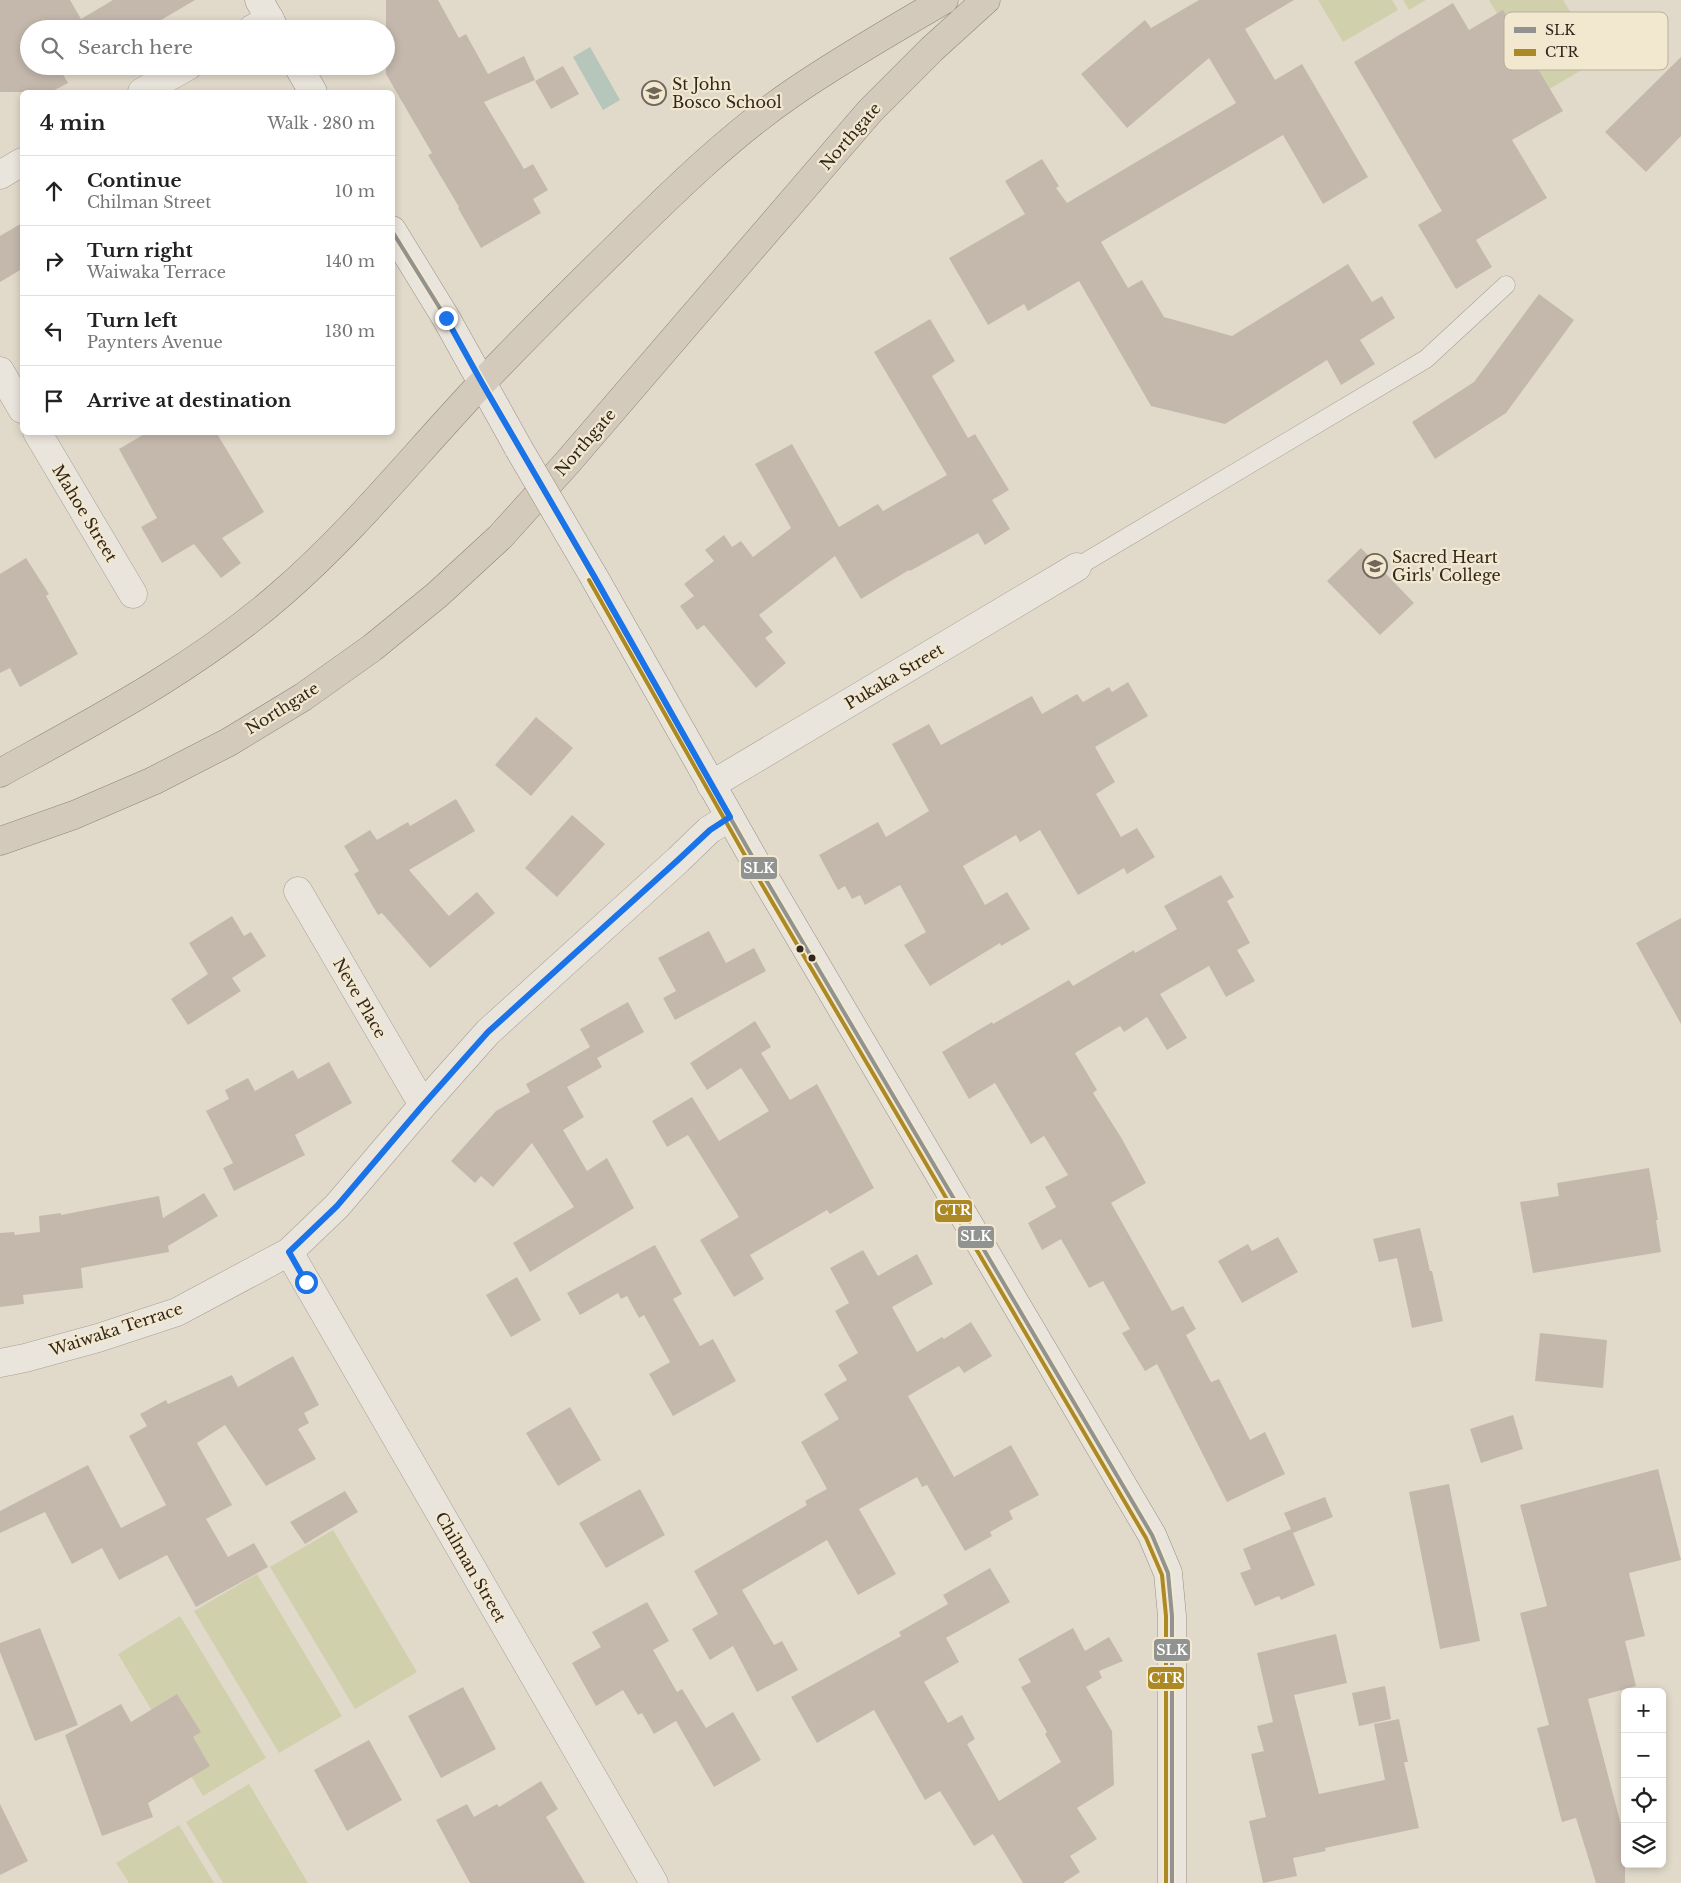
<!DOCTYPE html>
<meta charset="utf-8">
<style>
:root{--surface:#fff;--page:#f6f6f6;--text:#222;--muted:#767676;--line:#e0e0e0}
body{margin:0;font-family:"Libre Baskerville",serif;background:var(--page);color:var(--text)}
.controls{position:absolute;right:15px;bottom:15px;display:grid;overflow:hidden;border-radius:8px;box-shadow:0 2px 8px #0003}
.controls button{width:45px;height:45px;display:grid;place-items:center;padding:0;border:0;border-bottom:1px solid var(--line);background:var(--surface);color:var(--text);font:25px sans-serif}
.stop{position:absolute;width:15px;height:15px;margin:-11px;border:4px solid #1a73e8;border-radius:50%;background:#fff}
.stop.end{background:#1a73e8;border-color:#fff;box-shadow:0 1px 5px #0008}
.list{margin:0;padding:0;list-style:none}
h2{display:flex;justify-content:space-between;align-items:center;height:65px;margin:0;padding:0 20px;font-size:21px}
h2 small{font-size:16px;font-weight:400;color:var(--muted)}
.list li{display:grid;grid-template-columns:32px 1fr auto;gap:15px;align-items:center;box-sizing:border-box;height:70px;padding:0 20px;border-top:1px solid var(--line)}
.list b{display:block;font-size:19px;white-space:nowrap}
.list p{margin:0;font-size:16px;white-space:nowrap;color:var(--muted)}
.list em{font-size:16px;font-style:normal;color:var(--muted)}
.icon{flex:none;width:28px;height:28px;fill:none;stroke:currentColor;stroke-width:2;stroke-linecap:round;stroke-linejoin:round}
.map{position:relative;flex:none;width:1681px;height:1883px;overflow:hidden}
.search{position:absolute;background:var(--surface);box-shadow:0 2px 8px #0003;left:20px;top:20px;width:375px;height:55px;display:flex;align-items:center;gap:12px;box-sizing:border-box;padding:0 18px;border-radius:28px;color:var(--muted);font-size:19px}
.panel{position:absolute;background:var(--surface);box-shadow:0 2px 8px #0003;left:20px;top:90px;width:375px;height:345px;border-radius:8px}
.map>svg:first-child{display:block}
.green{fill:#d0d0ad}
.water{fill:#b6c6bb}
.building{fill:#c4b8ac}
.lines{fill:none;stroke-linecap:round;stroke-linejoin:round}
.lane-casing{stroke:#a69f94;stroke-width:19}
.street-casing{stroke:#a69f94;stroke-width:29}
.secondary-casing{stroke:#958e84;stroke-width:29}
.highway-casing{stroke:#8b847a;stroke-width:29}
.lane{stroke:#eae5dc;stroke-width:18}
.street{stroke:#eae5dc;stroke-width:28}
.secondary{stroke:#eae5dc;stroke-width:28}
.highway{stroke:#d4cabc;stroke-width:28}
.secondary-bridge-casing{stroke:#958e84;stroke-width:29;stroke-linecap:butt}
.secondary-bridge{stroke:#eae5dc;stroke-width:28}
.bus-1-casing{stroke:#f2e8d0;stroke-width:8}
.bus-2-casing{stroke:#f2e8d0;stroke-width:8}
.bus-1{stroke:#909390;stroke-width:4}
.bus-2{stroke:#ad8926;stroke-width:4}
.route{stroke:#1a73e8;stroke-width:6}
.bus-dot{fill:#33271d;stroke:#f2e8d0;stroke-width:2}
.labels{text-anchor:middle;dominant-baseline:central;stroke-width:4.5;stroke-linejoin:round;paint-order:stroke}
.poi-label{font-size:16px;fill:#33271d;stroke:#f2e8d0;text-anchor:start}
.street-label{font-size:16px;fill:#33271d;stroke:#f2e8d0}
.key{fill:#f2e8d0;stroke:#b9ae9a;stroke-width:1}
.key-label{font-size:14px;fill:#33271d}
.line-badge{stroke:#f2e8d0;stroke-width:2}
.badge-label{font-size:14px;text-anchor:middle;font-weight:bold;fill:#fff}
</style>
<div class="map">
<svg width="1681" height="1883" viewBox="0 0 1681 1883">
<rect width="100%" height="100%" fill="#e1daca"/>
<!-- green -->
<path class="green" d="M1318 0H1392L1398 10 1343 42Z
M1403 0H1426L1409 10Z
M1489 0H1563L1599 60 1544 92Z
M333 1530 417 1672 355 1709 270 1567Z
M257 1574 342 1716 279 1753 194 1611Z
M180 1616 266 1758 203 1796 118 1654Z
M249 1784 308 1883H223L186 1822Z
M179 1825 214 1883H129L116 1863Z"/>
<!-- water -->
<path class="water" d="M590 47 620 100 603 110 573 57Z"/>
<!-- building -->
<path class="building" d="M0 0H70L81 19 113 0H195L146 29H29V66H58L68 83 51 92H0Z
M386 0H438L459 38 466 34 488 74 524 56 535 80 484 102 524 169 533 164 548 190 533 199 541 213 481 248 458 208 459 207 428 155 432 153 386 74Z
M1199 0H1294L1245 29 1275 80 1302 64 1368 177 1323 204 1283 135 1101 242 1128 288 1142 280 1164 317 1232 336 1348 264 1372 302 1382 296 1395 318 1360 340 1375 364 1341 385 1327 360 1225 424 1151 406 1079 281 1028 311 1024 304 988 325 949 258 1025 214 1005 181 1042 159 1059 186 1056 188 1067 203 1236 103 1209 58 1127 128 1081 74 1145 20 1151 28Z
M1453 3 1469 30 1503 10 1563 111 1512 140 1547 198 1476 240 1492 267 1456 289 1418 225 1442 211 1354 62Z
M1681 57V136L1646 172 1605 132Z
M563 66 579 94 551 109 535 81Z
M22 223V269L0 282V236Z
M1539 294 1574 320 1506 413 1435 459 1412 422 1474 382Z
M930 319 955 361 932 376 968 438 975 434 1009 490 992 500 1010 529 985 545 978 533 910 571 909 570 861 599 835 556 759 615 773 632 765 638 786 663 756 688 704 625 697 630 680 606 694 596 684 584 714 561 705 550 724 535 732 547 741 541 753 557 791 528 755 464 792 444 839 527 878 504 883 511 947 475 874 352Z
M148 432H216L264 512 222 538 241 563 221 578 194 544 162 563 141 527 157 518 119 449Z
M1361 548 1414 603 1380 635 1327 581Z
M26 558 49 594 46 596 78 654 20 687 10 668 0 673V574Z
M1128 682 1148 716 1095 747 1115 782 1096 794 1121 837 1137 828 1155 857 1127 874 1124 868 1078 895 1040 830 1020 842 1016 835 963 866 985 905 1007 892 1030 929 1001 946 1000 943 930 986 904 945 926 932 900 885 865 905 860 895 852 899 845 886 838 890 819 855 878 822 886 837 929 811 892 744 929 724 941 745 1032 696 1042 714 1077 694 1083 702 1109 687 1112 692Z
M536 717 573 748 531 796 495 765Z
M456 799 475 831 409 870 449 916 477 892 495 913 430 968 382 913 378 915 354 874 359 871 344 846 370 830 377 840 408 822 410 826Z
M572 815 605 844 557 897 525 868Z
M1221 875 1234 897 1227 901 1250 943 1237 950 1255 981 1226 997 1209 966 1160 994 1187 1038 1167 1050 1147 1017 1124 1032 1120 1026 1075 1053 1097 1090 1093 1093 1122 1139 1146 1183 1111 1203 1172 1311 1183 1306 1196 1329 1186 1335 1211 1382 1219 1379 1250 1440 1265 1432 1285 1474 1227 1502 1157 1364 1145 1371 1122 1333 1130 1329 1103 1281 1089 1288 1061 1239 1042 1250 1028 1223 1056 1207 1045 1187 1068 1175 1044 1136 1031 1144 995 1083 969 1099 942 1052 992 1022 993 1024 1069 980 1073 986 1134 950 1135 953 1177 929 1164 906Z
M232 916 244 936 251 932 266 956 232 978 241 991 188 1025 171 999 208 974 189 943Z
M1681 918V1024L1636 943Z
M709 931 726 963 754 948 766 971 675 1020 663 998 676 991 658 958Z
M628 1002 644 1032 597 1058 602 1067 567 1087 584 1117 563 1130 587 1171 607 1158 634 1208 530 1272 513 1243 574 1207 532 1143 493 1187 481 1176 475 1183 451 1161 496 1111 530 1092 526 1084 590 1047 580 1029Z
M755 1021 771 1047 761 1053 790 1100 817 1084 874 1188 830 1214 827 1210 750 1255 764 1279 734 1297 700 1240 739 1217 688 1135 667 1147 652 1121 692 1097 719 1141 769 1111 741 1068 707 1090 690 1063Z
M329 1062 352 1103 295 1135 305 1155 234 1191 223 1168 233 1163 206 1111 229 1099 225 1090 248 1078 255 1091 293 1070 298 1079Z
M1649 1168 1658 1220H1656L1661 1252 1533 1273 1520 1202 1559 1196 1557 1183Z
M204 1193 218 1216 168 1246 169 1252 81 1268 83 1288 23 1295 24 1304 0 1307V1233L14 1232 15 1235 40 1232 39 1216 61 1213V1215L159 1196 163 1218Z
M1420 1228 1430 1271H1432L1443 1321 1412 1328 1397 1258 1379 1262 1373 1239Z
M1278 1237 1298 1272 1242 1303 1218 1261 1248 1244 1252 1251Z
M655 1245 682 1294 673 1299 700 1346 713 1339 736 1381 673 1416 649 1374 670 1362 644 1315 639 1318 627 1296 621 1299 618 1293 580 1315 567 1293Z
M863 1250 878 1276 917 1254 933 1284 892 1307 917 1352 942 1337 944 1339 971 1322 992 1356 964 1373 959 1366 908 1396 954 1477 1011 1445 1039 1495 1009 1511 1013 1519 990 1532 992 1536 965 1551 927 1485 922 1487 917 1477 859 1509 896 1574 858 1595 827 1540 742 1590 774 1645 782 1641 798 1670 757 1692 733 1646 710 1660 692 1629 718 1614 694 1571 807 1505 805 1501 827 1489 801 1442 839 1419 824 1394 847 1380 838 1365 858 1353 835 1311 849 1303 830 1268Z
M517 1277 541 1320 511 1337 486 1295Z
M1540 1333 1607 1340 1603 1388 1535 1381Z
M293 1356 319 1405 304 1413 309 1423 298 1429 316 1459 266 1486 225 1425 197 1443 232 1505 206 1519 228 1557 254 1543 268 1567 196 1607 167 1555 119 1580 102 1548 72 1564 45 1512 0 1533V1511L88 1465 121 1528 166 1505 129 1436 147 1426 140 1414 166 1400 168 1404 232 1375 238 1387Z
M570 1407 601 1460 558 1486 526 1433Z
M1513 1415 1523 1449 1481 1463 1470 1429Z
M1658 1469 1681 1560 1629 1573 1645 1636 1625 1641 1636 1686 1588 1699 1625 1840V1883H1596L1576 1818 1562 1822 1537 1728 1549 1725 1520 1613 1547 1606 1520 1505Z
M1449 1484 1480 1641 1440 1649 1409 1492Z
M640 1489 665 1535 606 1568 579 1523Z
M345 1491 358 1512 305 1544 290 1522Z
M1325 1497 1333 1517 1293 1533 1315 1585 1281 1600 1279 1596 1255 1606 1240 1573 1251 1569 1243 1549 1291 1529 1284 1513Z
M990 1568 1010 1602 946 1638 959 1662 924 1682 948 1723 962 1715 975 1739 967 1744 999 1801 1061 1762 1045 1734 1047 1732 1021 1687 1031 1682 1018 1659 1073 1628 1085 1651 1109 1637 1123 1661 1099 1671 1102 1678 1086 1687 1112 1731 1114 1785 1077 1808 1097 1839 1070 1856 1080 1872 1063 1883H1023L993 1834 974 1846 940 1791 925 1800 874 1710 817 1743 791 1697 901 1636 899 1632 948 1604 943 1595Z
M647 1602 669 1641 653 1650 677 1692 682 1689 706 1728 733 1712 761 1760 714 1787 676 1721 654 1734 642 1713 638 1715 623 1690 596 1706 572 1663 601 1647 592 1632Z
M40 1628 78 1725 35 1741 0 1652V1643Z
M1336 1634 1347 1683 1294 1695 1319 1794 1385 1780 1374 1724 1399 1719 1408 1762H1404L1419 1828 1325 1848 1326 1851 1293 1858 1297 1876 1263 1883 1249 1821 1266 1817 1251 1754 1264 1751 1257 1726 1273 1722 1257 1653Z
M1385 1686 1391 1719 1359 1726 1352 1693Z
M463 1687 496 1749 441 1778 408 1716Z
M177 1694 201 1732 193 1737 210 1766 148 1803 153 1817 102 1836 65 1735 121 1704 131 1722Z
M369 1740 402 1800 347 1831 314 1770Z
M541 1781 558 1809 546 1817 585 1883H470L436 1820 467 1804 474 1817 497 1804 499 1807Z
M0 1804 28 1861 0 1875Z"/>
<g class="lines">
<defs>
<path id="lane" d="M1077 567 1426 359 1506 285"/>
<path id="street" d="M252 29 270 19
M142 92 188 66
M0 175 22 162
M0 371 22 409
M37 432 133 594
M711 785 1077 567
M298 891 423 1105
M289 1252 654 1883
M0 1363 25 1358 98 1338 177 1312 289 1252 337 1206 423 1105 488 1032 678 860 709 830 730 817"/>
<path id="secondary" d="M259 0 275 29
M298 66 313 92
M392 230 446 318 519 449
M594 577 756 863 1152 1535 1168 1573 1172 1616V1883"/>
<path id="highway" d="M0 773C98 719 196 668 281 594 354 531 414 455 481 384 527 335 576 287 624 240 677 188 730 136 791 94 840 60 893 30 944 0
M0 841 74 815 153 781 229 742 303 697 372 648 437 595 500 537 567 463 870 111 932 49 986 0"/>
</defs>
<!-- lane casing -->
<use href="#lane" class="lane-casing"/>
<!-- street casing -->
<use href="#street" class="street-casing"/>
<!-- secondary casing -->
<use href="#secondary" class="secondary-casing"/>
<!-- highway casing -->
<use href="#highway" class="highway-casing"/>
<!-- lane -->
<use href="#lane" class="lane"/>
<!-- street -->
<use href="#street" class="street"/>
<!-- secondary -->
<use href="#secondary" class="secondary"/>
<!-- highway -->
<use href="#highway" class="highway"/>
<defs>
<path id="secondary-bridge" d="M519 449 594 577"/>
</defs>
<!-- secondary-bridge casing -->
<use href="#secondary-bridge" class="secondary-bridge-casing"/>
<!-- secondary-bridge -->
<use href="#secondary-bridge" class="secondary-bridge"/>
<defs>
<path id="bus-1" d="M392 231 446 318 756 863 1152 1535 1168 1573 1172 1616V1883"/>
<path id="bus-2" d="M589 580 751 866 1146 1538 1162 1575 1166 1616V1883"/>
</defs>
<!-- bus-1 casing -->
<use href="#bus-1" class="bus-1-casing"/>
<!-- bus-2 casing -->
<use href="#bus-2" class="bus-2-casing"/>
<!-- bus-1 -->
<use href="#bus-1" class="bus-1"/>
<!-- bus-2 -->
<use href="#bus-2" class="bus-2"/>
</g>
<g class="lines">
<!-- route -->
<path class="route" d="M306 1282 289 1252 337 1206 423 1105 488 1032 678 860 710 830 730 817 594 576 482 383 446 318"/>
</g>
<!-- icons -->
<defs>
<symbol id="school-ring" viewBox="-11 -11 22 22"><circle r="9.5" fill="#f2e8d0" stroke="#70665a" stroke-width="1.5"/><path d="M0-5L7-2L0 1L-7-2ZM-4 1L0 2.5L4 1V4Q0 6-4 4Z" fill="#70665a"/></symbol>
</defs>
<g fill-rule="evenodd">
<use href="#school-ring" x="640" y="79" width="28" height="28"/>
<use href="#school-ring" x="1361" y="552" width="28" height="28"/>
</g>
<!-- markers -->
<g class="bus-dot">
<circle cx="800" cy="949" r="4.5"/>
<circle cx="812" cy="958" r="4.5"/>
</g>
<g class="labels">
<!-- poi labels -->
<g class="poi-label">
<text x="672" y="84">St John<tspan x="672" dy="18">Bosco School</tspan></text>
<text x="1392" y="557">Sacred Heart<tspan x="1392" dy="18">Girls' College</tspan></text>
</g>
<!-- street labels -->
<g class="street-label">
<text transform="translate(850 136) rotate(-49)">Northgate</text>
<text transform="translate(585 442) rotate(-49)">Northgate</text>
<text transform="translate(85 513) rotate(59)">Mahoe Street</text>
<text transform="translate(894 676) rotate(-31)">Pukaka Street</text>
<text transform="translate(282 708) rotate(-32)">Northgate</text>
<text transform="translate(360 998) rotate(60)">Neve Place</text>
<text transform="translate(116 1329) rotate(-18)">Waiwaka Terrace</text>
<text transform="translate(471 1567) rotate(60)">Chilman Street</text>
</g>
</g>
<!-- legend -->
<rect x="1504" y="12" width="164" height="58" rx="8" class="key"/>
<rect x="1514" y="27" width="22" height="6" fill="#909390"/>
<rect x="1514" y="49" width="22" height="7" fill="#ad8926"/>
<g class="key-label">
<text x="1545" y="35">SLK</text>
<text x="1545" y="57">CTR</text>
</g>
<g class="line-badge">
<rect x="740" y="856" width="38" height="24" rx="5" fill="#909390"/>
<rect x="934" y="1199" width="39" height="24" rx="5" fill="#ad8926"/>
<rect x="957" y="1225" width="38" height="24" rx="5" fill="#909390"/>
<rect x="1153" y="1638" width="38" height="24" rx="5" fill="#909390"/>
<rect x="1147" y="1666" width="38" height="24" rx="5" fill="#ad8926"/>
</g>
<g class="badge-label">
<text x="759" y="873">SLK</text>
<text x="954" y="1215">CTR</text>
<text x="976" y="1241">SLK</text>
<text x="1172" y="1655">SLK</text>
<text x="1166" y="1683">CTR</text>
</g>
</svg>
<div class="controls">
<button>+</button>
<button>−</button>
<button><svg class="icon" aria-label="locate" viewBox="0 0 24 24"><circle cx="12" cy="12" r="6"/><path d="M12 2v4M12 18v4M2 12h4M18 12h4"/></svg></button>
<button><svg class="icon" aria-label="layers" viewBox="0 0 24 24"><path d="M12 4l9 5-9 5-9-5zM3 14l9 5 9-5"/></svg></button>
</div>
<div class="stop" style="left:306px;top:1282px"></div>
<div class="stop end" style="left:446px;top:318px"></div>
<div class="search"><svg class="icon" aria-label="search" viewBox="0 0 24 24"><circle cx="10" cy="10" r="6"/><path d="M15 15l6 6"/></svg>Search here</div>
<section class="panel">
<h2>4 min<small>Walk · 280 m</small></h2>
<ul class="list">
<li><svg class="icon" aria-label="ahead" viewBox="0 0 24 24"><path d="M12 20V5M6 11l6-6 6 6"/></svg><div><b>Continue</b><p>Chilman Street</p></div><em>10 m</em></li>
<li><svg class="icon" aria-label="right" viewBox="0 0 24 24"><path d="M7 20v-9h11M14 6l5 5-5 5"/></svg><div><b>Turn right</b><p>Waiwaka Terrace</p></div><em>140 m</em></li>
<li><svg class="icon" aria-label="left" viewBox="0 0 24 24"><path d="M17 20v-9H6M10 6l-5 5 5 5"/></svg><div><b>Turn left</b><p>Paynters Avenue</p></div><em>130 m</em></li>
<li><svg class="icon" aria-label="arrive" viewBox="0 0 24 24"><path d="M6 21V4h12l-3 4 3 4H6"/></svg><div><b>Arrive at destination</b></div></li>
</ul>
</section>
</div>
